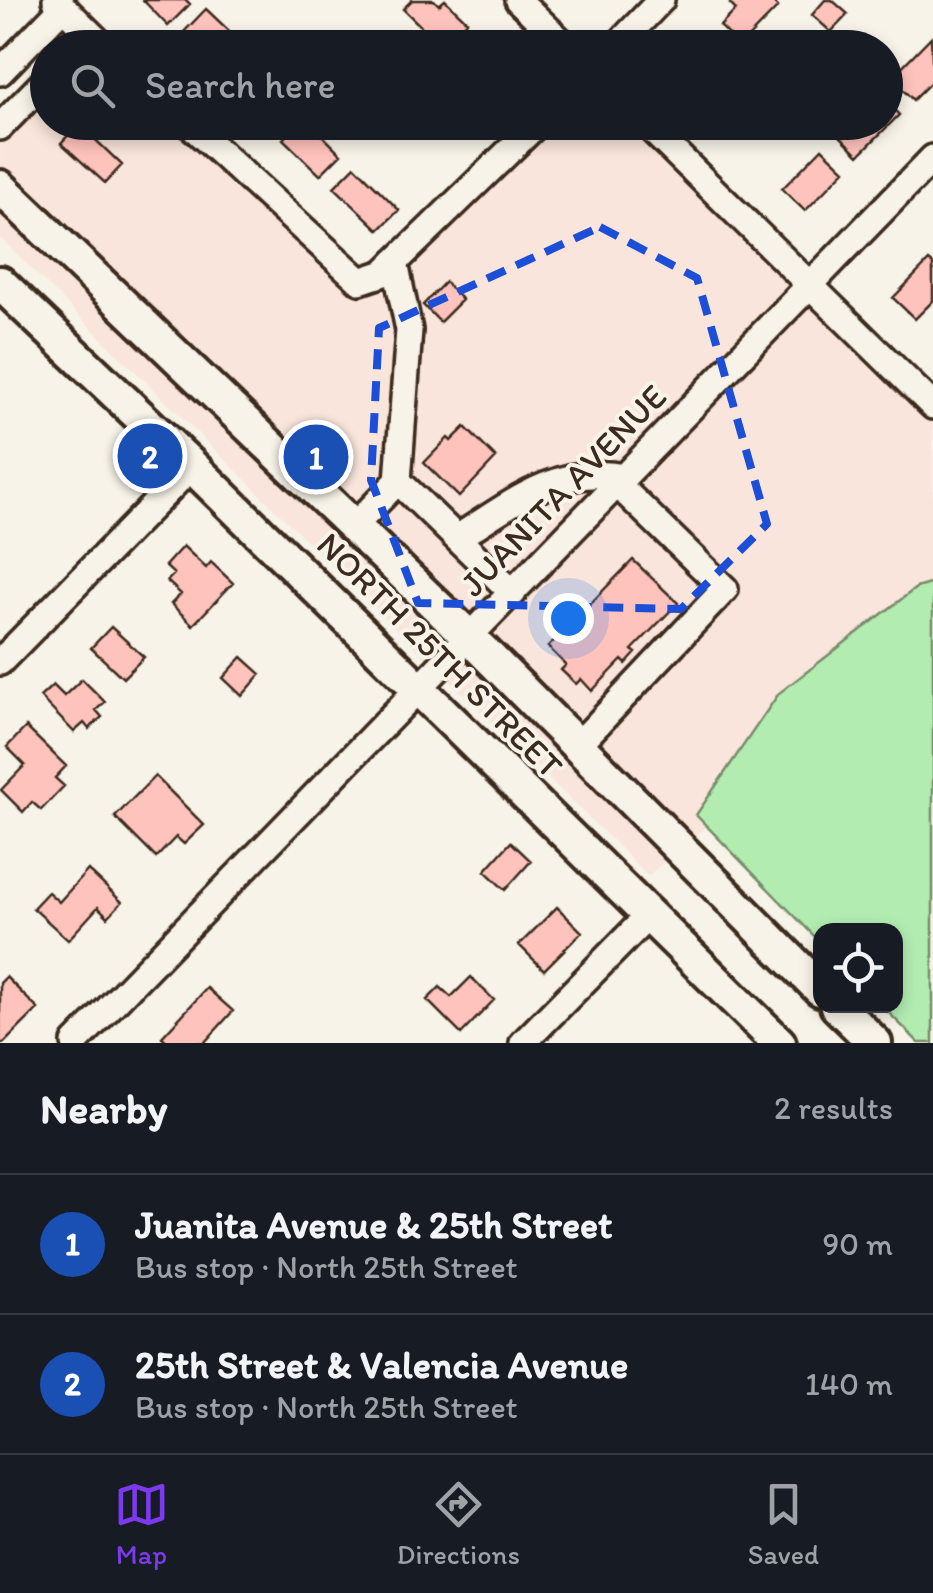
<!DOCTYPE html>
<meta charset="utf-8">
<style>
:root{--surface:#171b24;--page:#242831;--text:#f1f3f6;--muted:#9ea1a6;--line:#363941;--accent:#7c3aed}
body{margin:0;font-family:Itim,sans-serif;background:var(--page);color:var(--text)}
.controls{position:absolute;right:30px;bottom:30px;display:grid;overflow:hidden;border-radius:20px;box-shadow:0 5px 15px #0003}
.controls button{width:90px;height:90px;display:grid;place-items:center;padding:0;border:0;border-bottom:2px solid var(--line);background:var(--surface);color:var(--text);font:50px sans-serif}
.you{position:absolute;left:568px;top:618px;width:35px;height:35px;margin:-25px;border:8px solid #fff;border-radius:50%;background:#1a73e8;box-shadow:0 0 0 15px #1a73e833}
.badge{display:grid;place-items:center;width:65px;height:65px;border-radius:50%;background:var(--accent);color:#fff;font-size:32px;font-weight:700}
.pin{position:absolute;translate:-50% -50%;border:5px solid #fff;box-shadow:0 2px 10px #0006}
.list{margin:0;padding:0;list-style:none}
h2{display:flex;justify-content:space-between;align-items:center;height:130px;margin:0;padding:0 40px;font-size:42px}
h2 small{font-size:32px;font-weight:400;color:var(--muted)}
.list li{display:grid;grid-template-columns:65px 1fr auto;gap:30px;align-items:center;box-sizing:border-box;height:140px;padding:0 40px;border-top:2px solid var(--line)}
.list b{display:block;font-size:38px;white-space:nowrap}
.list p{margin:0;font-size:32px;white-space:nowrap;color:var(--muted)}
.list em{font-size:32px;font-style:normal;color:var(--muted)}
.icon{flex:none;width:55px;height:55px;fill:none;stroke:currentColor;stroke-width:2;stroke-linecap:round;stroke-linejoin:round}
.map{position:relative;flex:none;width:933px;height:1043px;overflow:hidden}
.search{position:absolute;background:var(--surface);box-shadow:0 5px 15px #0003;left:30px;right:30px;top:30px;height:110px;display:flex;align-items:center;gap:25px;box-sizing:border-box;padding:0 35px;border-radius:55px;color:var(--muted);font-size:38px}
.sheet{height:410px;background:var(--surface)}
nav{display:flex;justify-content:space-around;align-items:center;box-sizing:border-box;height:140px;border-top:2px solid var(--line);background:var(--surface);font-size:28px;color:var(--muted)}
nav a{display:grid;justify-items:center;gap:5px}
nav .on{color:var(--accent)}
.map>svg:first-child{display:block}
.built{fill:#f9e5db}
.green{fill:#b2ecb1;stroke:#768b68;stroke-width:2.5}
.building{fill:#ffc3bd;stroke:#3b2a1e;stroke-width:2.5}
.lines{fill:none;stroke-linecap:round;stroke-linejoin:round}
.minor-casing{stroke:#3b2a1e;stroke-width:32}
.major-casing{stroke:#3b2a1e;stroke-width:40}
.minor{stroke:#f7f3e8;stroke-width:25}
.major{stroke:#f7f3e8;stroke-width:32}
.marked{fill:none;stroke:#1d4ed8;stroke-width:8;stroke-dasharray:20 12;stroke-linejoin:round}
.labels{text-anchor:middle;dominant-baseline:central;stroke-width:8;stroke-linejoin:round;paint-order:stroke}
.street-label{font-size:35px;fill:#3b2a1e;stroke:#f7f3e8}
</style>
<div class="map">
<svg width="933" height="1043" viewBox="0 0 933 1043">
<rect width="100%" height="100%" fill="#f7f3e8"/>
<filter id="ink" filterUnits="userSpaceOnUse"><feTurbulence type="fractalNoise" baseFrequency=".01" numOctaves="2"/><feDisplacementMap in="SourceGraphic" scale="20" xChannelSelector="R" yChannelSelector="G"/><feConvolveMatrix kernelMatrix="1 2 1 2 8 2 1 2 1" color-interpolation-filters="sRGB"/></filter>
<g filter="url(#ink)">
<!-- built -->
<path class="built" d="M47 96 48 122 170 123 350 288 354 296 361 298 367 292 392 282 557 123H629L792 284 469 621 0 171V145Z
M0 202 454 637 430 662 0 238Z
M809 301 914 406 933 419V583L916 588 863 631 696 814 706 826 687 843 486 639Z
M471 654 670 857 648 876 448 679Z"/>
<!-- green -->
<path class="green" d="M933 583V1043H919L882 1006H896V931H820V942L696 815 779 693 916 588Z"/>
<!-- building -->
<path class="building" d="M143 0H186L190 4 168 26Z
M412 0H434L439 5 445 0 467 21 442 47 403 9Z
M734 0H771L778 7 740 46 720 26 736 10 730 4Z
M825 0H832L848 14 831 32 812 15Z
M206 9 243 44 239 48H194L181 35Z
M296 34 309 48H282Z
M931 37 933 80 913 100 891 78Z
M886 101 899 115 859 155 837 133 848 122H886Z
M299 122H309L341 154 320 175 283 139Z
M79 124 122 165 105 183 61 143Z
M822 148 845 170 805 211 782 189Z
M355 166 399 210 379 230 334 187Z
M929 261 933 264V301L915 319 893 298Z
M445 282 462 300 440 322 423 305Z
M465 427 496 458 459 497 424 463 448 438 451 441Z
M183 546 206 568 211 562 233 583 193 625 171 604 181 594 167 581 174 574 165 566Z
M633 560 678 603 632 650 636 653 626 664 622 660 592 691 581 679 576 684 561 670 566 665 548 647Z
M111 627 144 657 123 678 91 648Z
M242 657 261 674 242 696 223 678Z
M82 679 105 702 96 710 102 717 89 729 84 723 74 732 40 697 53 685 64 696Z
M26 727 66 766 55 778 64 786 41 810 32 802 23 812 1 790 25 765 7 747Z
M155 776 204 825 184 844 176 837 156 858 115 817Z
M511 842 531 861 505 890 485 871Z
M88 870 122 902 108 917 98 907 68 940 33 908 48 892 59 902Z
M557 907 582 932 544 970 519 945Z
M6 977 38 1009 4 1043H0V983Z
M471 977 494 1000 461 1034 427 1000 440 987 451 997Z
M207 988 233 1011 204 1043H169L162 1037Z"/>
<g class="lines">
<defs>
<path id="minor" d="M56 0 105 48
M518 0 568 48
M615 48 661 0
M0 72 63 7
M187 122 360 281 384 273 539 122
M644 122 933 406
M0 127 48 78
M398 481 513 593
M354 526 398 481 409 330 395 262
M457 538C509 505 559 464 624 477
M0 662 192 466
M577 746 725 589 617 484
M75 1043 933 158
M523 1043 647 917"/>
<path id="major" d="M0 187 470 638 820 989
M0 283 192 466 779 1043
M837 1006 875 1043"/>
</defs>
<!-- minor casing -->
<use href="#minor" class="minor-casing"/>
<!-- major casing -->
<use href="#major" class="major-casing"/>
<!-- minor -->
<use href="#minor" class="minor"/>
<!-- major -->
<use href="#major" class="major"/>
</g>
</g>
<!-- marked area -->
<path class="marked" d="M600 227 697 278 767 524 681 609 418 603 371 480 379 328Z"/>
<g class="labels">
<!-- street labels -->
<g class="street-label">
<text transform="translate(563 490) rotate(-46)">JUANITA AVENUE</text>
<text transform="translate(440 655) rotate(45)">NORTH 25TH STREET</text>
</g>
</g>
</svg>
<div class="controls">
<button><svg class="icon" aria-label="locate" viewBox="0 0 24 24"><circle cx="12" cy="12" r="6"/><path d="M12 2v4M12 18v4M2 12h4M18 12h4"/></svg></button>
</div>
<div class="you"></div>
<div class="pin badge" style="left:316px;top:457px;background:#1a4fb4">1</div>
<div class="pin badge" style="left:150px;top:456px;background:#1a4fb4">2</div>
<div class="search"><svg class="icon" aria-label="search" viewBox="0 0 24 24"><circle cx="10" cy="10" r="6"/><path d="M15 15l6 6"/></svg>Search here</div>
</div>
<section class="sheet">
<h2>Nearby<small>2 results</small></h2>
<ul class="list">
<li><span class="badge" style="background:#1a4fb4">1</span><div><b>Juanita Avenue &amp; 25th Street</b><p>Bus stop · North 25th Street</p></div><em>90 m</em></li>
<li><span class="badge" style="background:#1a4fb4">2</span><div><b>25th Street &amp; Valencia Avenue</b><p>Bus stop · North 25th Street</p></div><em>140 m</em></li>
</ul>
</section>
<nav>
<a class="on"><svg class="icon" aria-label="map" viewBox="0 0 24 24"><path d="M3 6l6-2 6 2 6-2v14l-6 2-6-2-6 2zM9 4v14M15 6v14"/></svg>Map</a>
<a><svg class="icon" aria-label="directions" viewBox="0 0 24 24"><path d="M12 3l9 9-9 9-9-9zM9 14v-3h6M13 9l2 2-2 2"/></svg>Directions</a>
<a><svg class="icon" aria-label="saved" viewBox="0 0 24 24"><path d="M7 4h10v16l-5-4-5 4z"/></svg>Saved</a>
</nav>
